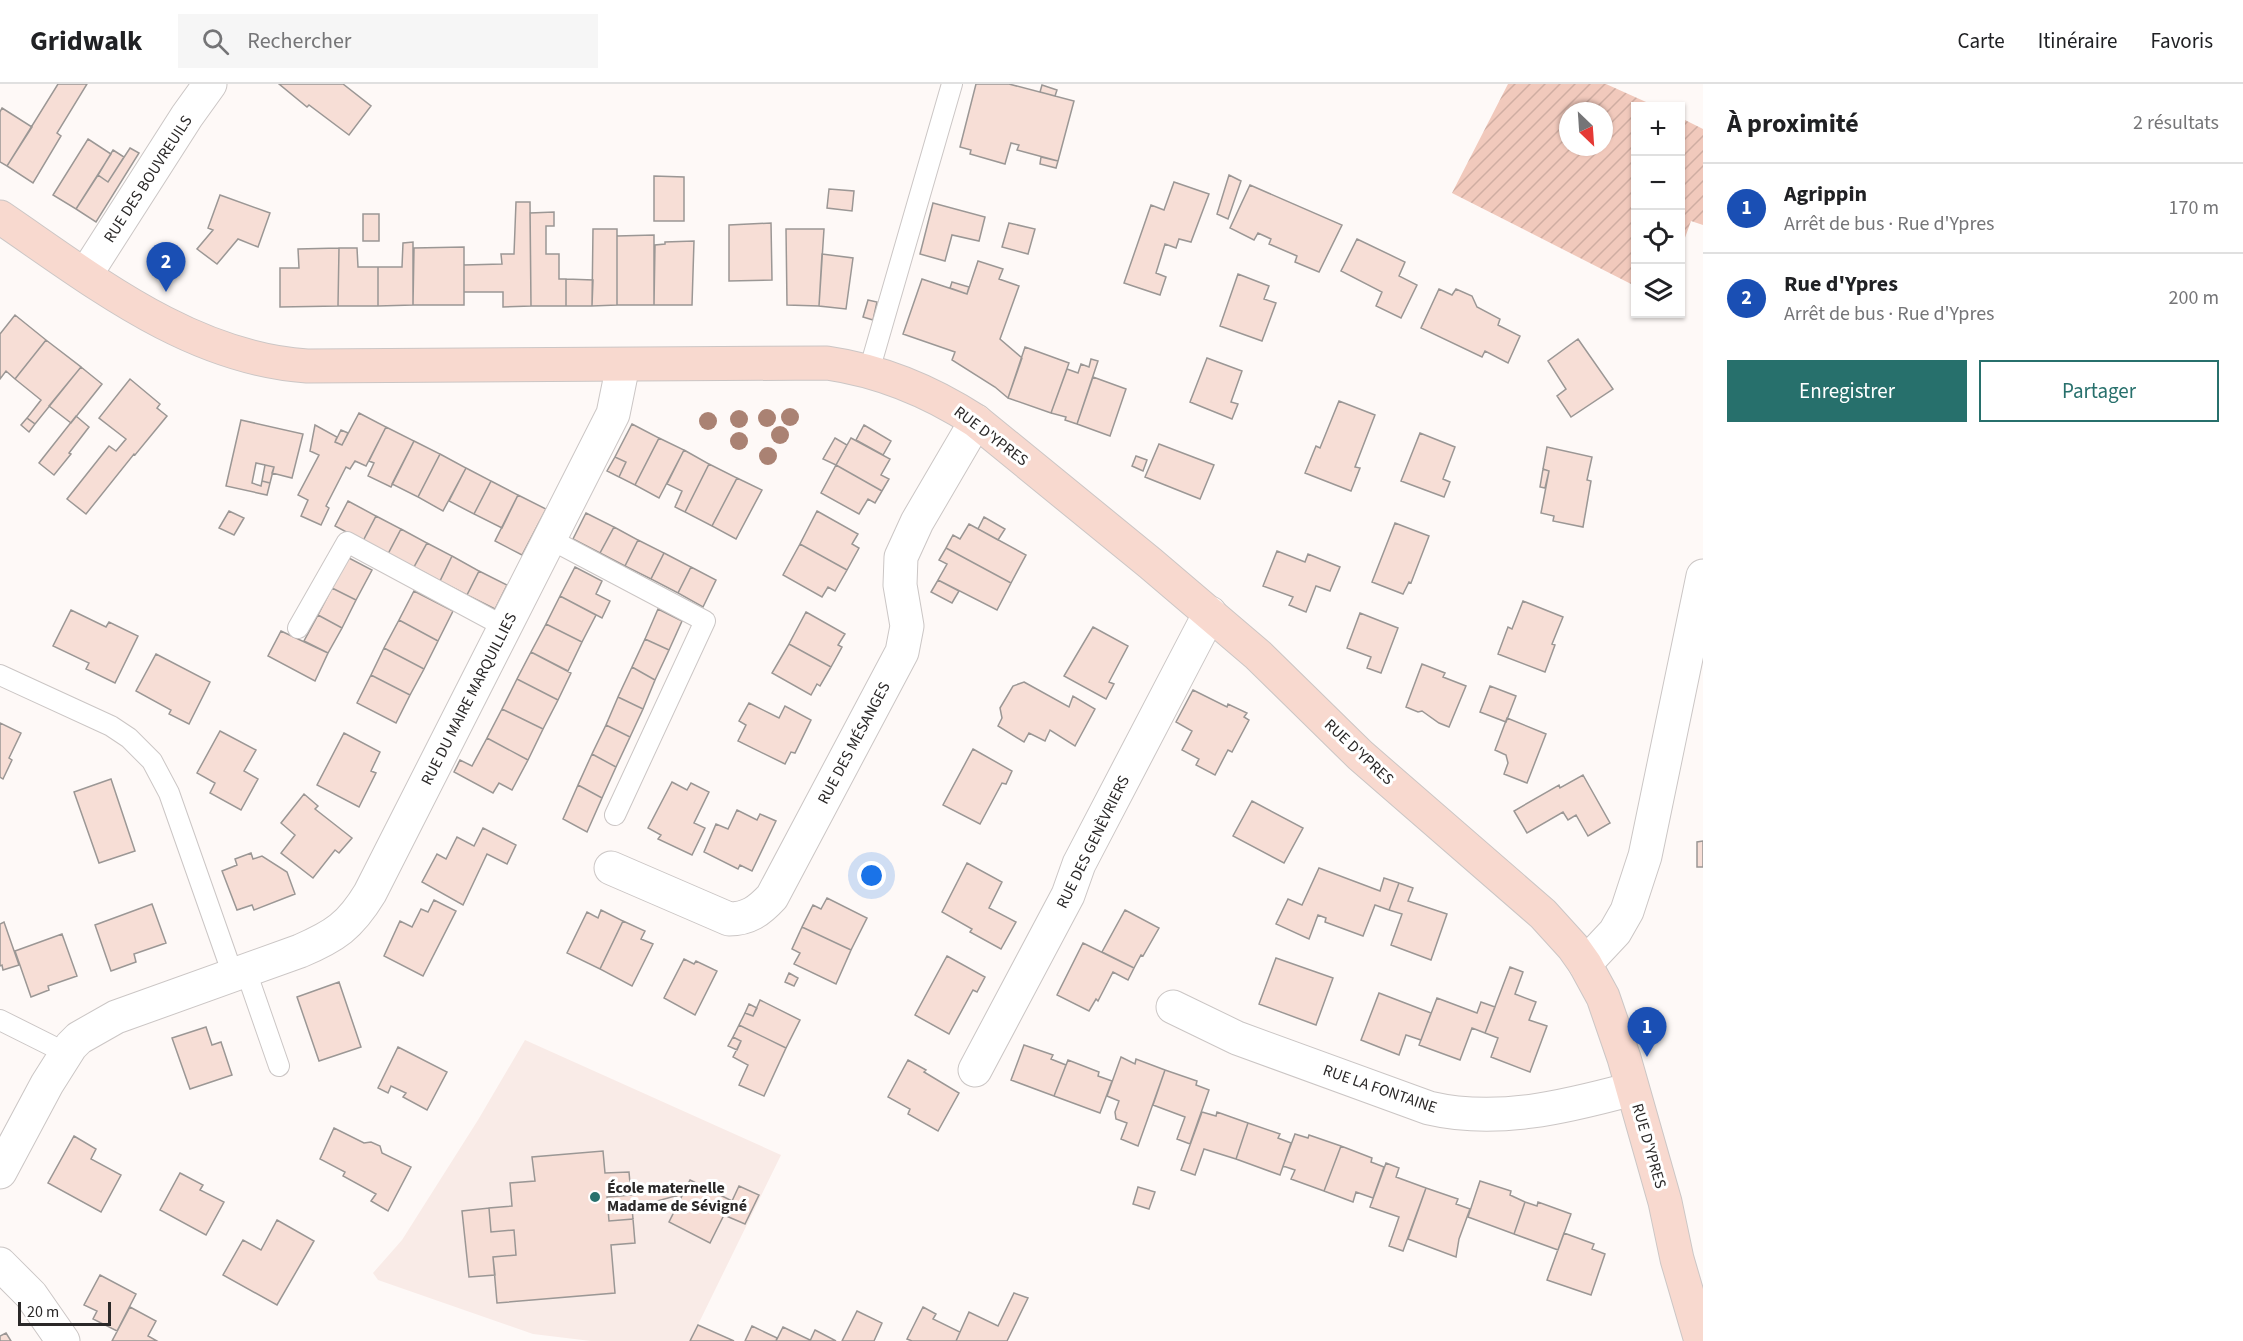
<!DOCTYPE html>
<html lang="fr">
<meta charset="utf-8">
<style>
:root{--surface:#fff;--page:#f6f6f6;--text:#202124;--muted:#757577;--line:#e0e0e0;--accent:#27706c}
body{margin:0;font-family:"Source Sans 3",sans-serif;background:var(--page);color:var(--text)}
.controls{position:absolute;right:18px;top:18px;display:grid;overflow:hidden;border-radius:0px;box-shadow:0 2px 4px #0004}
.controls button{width:54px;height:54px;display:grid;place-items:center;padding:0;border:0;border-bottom:2px solid var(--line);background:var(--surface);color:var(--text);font:30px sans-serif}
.compass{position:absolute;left:1559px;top:18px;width:54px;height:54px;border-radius:50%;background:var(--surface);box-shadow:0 2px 4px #0004;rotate:155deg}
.scale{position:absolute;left:18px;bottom:15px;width:93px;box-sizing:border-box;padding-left:6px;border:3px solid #2a2828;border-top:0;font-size:16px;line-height:21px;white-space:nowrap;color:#2a2828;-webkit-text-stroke:4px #fff;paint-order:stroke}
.you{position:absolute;left:872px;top:792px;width:21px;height:21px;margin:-15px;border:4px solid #fff;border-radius:50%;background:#1a73e8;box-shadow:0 0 0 9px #1a73e833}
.badge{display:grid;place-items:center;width:39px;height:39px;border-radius:50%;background:var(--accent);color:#fff;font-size:20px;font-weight:700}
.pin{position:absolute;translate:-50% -50px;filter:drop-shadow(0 2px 3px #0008)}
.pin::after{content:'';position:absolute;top:32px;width:21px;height:18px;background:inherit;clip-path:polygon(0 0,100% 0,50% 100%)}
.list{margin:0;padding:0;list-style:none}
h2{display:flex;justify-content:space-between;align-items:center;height:78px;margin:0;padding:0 24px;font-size:26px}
h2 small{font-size:20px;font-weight:400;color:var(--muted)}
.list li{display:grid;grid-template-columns:39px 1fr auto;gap:18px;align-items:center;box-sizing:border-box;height:90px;padding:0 24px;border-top:2px solid var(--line)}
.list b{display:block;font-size:22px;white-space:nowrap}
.list p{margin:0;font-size:20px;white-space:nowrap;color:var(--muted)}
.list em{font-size:20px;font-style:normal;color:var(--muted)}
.actions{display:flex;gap:12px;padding:18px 24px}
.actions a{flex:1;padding:14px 0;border:2px solid var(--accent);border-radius:0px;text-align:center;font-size:21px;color:var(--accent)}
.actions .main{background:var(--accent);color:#fff}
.icon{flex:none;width:33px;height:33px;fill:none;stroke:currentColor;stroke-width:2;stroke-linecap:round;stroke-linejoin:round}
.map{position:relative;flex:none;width:1703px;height:1257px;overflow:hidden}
header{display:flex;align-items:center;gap:36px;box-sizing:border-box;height:84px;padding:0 30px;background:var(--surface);border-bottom:2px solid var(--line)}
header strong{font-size:28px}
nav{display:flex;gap:33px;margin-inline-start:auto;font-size:21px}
.search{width:420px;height:54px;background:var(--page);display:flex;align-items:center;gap:15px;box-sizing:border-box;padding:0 21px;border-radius:0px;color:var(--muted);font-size:22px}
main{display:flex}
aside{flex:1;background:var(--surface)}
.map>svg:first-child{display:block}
.built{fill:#f9ebe7}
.garden{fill:url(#garden-furrows);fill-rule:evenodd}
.building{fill:#f7ded6;stroke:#9b9795;stroke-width:1.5}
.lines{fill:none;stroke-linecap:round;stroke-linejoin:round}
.lane-casing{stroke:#cbc6c5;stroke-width:22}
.street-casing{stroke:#cbc6c5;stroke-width:35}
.secondary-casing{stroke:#cbc6c5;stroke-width:35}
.lane{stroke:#fff;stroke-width:20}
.street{stroke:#fff;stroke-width:33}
.secondary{stroke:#f8d9cf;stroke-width:33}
.tree{fill:#aa8273}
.poi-dot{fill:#27706c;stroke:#fff;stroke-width:2}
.labels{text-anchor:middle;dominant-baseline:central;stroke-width:6;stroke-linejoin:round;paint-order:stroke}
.street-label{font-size:16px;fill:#2a2828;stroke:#fff}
.poi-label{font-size:16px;font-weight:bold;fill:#2a2828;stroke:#fff;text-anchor:start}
</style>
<header>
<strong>Gridwalk</strong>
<div class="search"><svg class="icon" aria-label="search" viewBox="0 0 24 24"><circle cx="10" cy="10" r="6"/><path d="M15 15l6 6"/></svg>Rechercher</div>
<nav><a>Carte</a><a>Itinéraire</a><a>Favoris</a></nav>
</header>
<main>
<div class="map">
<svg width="1703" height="1257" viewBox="0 0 1703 1257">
<defs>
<pattern id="garden-furrows" width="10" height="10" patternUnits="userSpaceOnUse" patternTransform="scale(1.5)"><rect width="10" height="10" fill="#f1c9bc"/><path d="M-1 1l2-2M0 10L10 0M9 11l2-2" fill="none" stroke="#cfada2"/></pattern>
</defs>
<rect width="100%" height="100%" fill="#fef9f7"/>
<!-- built -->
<path class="built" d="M525 956 781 1071 690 1257H591L533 1250 378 1196 373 1189 402 1156 478 1036Z"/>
<!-- garden -->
<path class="garden" d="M1508 0H1606L1655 22H1636L1635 202 1452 109ZM1568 27H1604V63H1568Z
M1681 34 1703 45V141L1691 137 1681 165Z"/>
<!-- building -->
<path class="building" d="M58 0H87L57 49 61 52 33 99 7 82Z
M279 0H343L371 22 349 51 309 21 307 23Z
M976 0H1009L1074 17 1058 77 1017 66 1019 61 1011 59 1005 80 970 70 971 66 960 63Z
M1042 1 1057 6 1055 12 1040 8Z
M2 24 32 43 7 82 0 78V28Z
M88 55 111 70 76 125 53 111Z
M130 64 139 69 96 138 76 125 98 91 108 98Z
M113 66 124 73 108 98 98 91Z
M1041 73 1058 77 1056 84 1040 80Z
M1229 91 1241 97 1228 135 1217 130Z
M654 92 684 93V137H654Z
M1174 98 1209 110 1191 158 1179 155 1176 164 1165 160 1156 189 1166 193 1160 211 1124 199 1151 121 1164 126Z
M1250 101 1342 141 1319 188 1295 178 1297 172 1269 160 1271 155 1258 149 1254 156 1230 144Z
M829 105 854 107 852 127 827 124Z
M220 111 270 129 258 163 238 155 217 180 197 165 213 146 208 144Z
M516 118H530L531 222 503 223V208H464V181L502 180 501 170H514Z
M933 119 985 133 979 157 952 151 945 177 920 170Z
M554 128V142H546V170H559V195H566V222H531L530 129Z
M363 130H379V157H363Z
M771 139 772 196 729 197V141Z
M1009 139 1035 145 1028 170 1002 163Z
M593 145H617V221L592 222Z
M786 145H824L819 222 787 221Z
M654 151V221H617V152Z
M1357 155 1405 178 1399 192 1417 201 1401 234 1376 222 1382 208 1341 187Z
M694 157 692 221H654L655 161 665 160V158Z
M413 158V221L378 222V183H402L403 159Z
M464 163V221H413L414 164Z
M339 164H357L358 183H378V222H338Z
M339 164 338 222 280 223V184H299L298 165Z
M822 170 853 174 846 225 819 222Z
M978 177 1003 185 999 195 1019 202 1000 255 1022 274 1008 314 995 303 952 276 955 268 903 250 922 195 967 210Z
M1238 190 1269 202 1264 215 1276 219 1262 257 1220 242Z
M566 195 593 196 592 222H566Z
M952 198 969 203 967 210 950 204Z
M1439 205 1452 211 1456 205 1472 212 1477 223 1500 235 1498 241 1520 252 1508 279 1485 267 1482 273 1421 244Z
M868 216 877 218 873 236 863 233Z
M15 231 46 256 15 295 6 287 0 295V250Z
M1578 255 1613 305 1571 333 1557 312 1566 305 1548 277Z
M46 256 81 283 35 340 27 334 41 316 15 295Z
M1025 263 1069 279 1051 329 1008 314Z
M1207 274 1242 287 1231 318 1238 320 1232 335 1190 318Z
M1091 275 1098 277 1077 340 1065 336 1066 333 1051 329 1067 285 1078 289 1081 280 1089 283Z
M81 283 102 300 71 339 49 322Z
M1093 293 1126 305 1110 352 1077 340Z
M130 295 160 320 157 324 167 332 135 371 134 370 86 430 67 415 109 362 116 367 126 355 99 334Z
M1339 317 1375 331 1355 383 1360 384 1351 407 1305 389 1316 362 1320 364Z
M359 329 386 343 366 382 355 377 350 385 346 383 326 422 329 424 321 441 301 432 308 416 298 411 319 371 310 367 315 341 337 353 335 358 342 361Z
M76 332 89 343 69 369 71 370 54 391 39 379Z
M27 334 35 340 29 348 21 341Z
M241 336 303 350 292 394 272 389 274 383 256 379 252 399 261 402 262 397 270 399 267 411 226 402Z
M632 340 659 354 635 401 619 393 626 378 615 373Z
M864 341 891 357 883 371 856 356Z
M386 343 414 357 391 403 368 392 374 379 369 377Z
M341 346 348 349 342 361 335 358Z
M1420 349 1455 363 1443 395 1450 398 1444 413 1401 397Z
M659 354 684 366 659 414 635 401Z
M835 354 847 361 836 381 823 375Z
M851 354 890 375 881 391 889 395 882 407 836 381Z
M414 357 440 370 418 413 392 400Z
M1159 360 1214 381 1200 415 1145 393Z
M1547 363 1592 373 1587 396 1591 397 1583 443 1553 437 1554 432 1541 429 1549 387 1543 385Z
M684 366 709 380 685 428 675 423 682 407 667 400Z
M440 370 466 384 443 427 418 413Z
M1136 372 1147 376 1143 387 1132 382Z
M615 373 626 378 619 393 607 387Z
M709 380 737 394 712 442 685 428Z
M265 381 274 383 270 399 262 397Z
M836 381 882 407 875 419 868 415 859 430 821 409Z
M466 384 491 397 474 430 449 417Z
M1543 385 1549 387 1545 404 1540 403Z
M737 394 762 406 736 455 712 442Z
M491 397 518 411 502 444 474 430Z
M518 411 546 425 522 471 495 457Z
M348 417 376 432 363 457 335 442Z
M229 427 244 434 234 451 219 444Z
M817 427 858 450 852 460 859 464 847 486 800 460Z
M586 429 614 443 600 469 573 455Z
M376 432 401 445 388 470 363 457Z
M984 433 1005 445 998 456 978 445Z
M1395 439 1429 452 1411 499 1409 498 1403 510 1372 498Z
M969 440 1026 471 1011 499 946 464 953 451 960 455Z
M614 443 638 456 625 482 600 469Z
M401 445 427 459 414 483 388 470Z
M638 456 664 469 651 495 625 482Z
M427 459 452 472 440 497 414 483Z
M800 460 847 486 835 507 828 503 822 513 783 491Z
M946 464 1011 499 997 526 938 496 947 480 939 476Z
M1277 467 1305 478 1308 470 1340 483 1330 507 1316 502 1306 528 1289 521 1293 513 1263 502Z
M664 469 691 483 678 509 651 495Z
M452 472 479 487 467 511 440 497Z
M347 473 372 486 356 516 332 504Z
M575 483 602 497 596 510 610 517 602 534 560 512Z
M691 483 716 496 703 523 678 509Z
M479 487 507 501 495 525 467 511Z
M938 496 959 507 952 519 931 508Z
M332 504 356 516 342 544 318 531Z
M414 507 453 527 438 557 399 536Z
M560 512 596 531 582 558 546 540Z
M1523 517 1563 533 1552 560 1555 561 1545 588 1498 570 1508 543 1512 545Z
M658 525 682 537 669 566 645 555Z
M71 526 106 543 109 538 138 552 115 599 86 585 89 579 53 562Z
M806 528 845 550 838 561 842 563 831 583 789 560Z
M1360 529 1398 544 1381 589 1367 584 1371 573 1347 564Z
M318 531 342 544 328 569 304 557Z
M399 536 438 557 424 585 384 564Z
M546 540 582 558 568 587 531 568Z
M1093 543 1128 562 1109 598 1114 600 1106 615 1064 592Z
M281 547 328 569 315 597 268 572Z
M645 555 669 566 655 596 632 583Z
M789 560 831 583 820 602 817 600 811 611 772 589Z
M384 564 424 585 410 611 371 591Z
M531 568 571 589 558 616 517 595Z
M156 570 210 598 189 640 169 630 171 626 136 607Z
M1422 580 1445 589 1443 593 1466 602 1449 643 1439 639 1422 627 1418 628 1406 623Z
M632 583 655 596 643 625 618 613Z
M371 591 410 611 396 639 357 619Z
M517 595 558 616 543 645 502 625Z
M1024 598 1069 623 1073 612 1095 625 1075 662 1050 646 1045 657 1029 649 1024 658 998 642 1002 634 1000 624 1013 602Z
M1490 602 1516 612 1506 638 1480 628Z
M1193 606 1227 623 1228 620 1247 629 1244 633 1249 636 1232 668 1228 666 1215 691 1196 681 1199 675 1182 666 1192 647 1176 638Z
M618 613 643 625 630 653 606 641Z
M749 619 779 634 785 622 811 636 795 669 791 668 785 680 738 657 746 641 739 637Z
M502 625 543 645 528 676 487 654Z
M1507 634 1546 650 1527 699 1504 690 1508 679 1506 671 1495 666Z
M0 639 21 649 9 674 12 676 3 695 0 693Z
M606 641 630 653 616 683 592 670Z
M220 647 256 666 244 687 258 695 241 726 210 709 215 699 197 689Z
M344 649 380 668 371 687 376 689 359 723 317 701Z
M487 654 528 676 512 706 499 699 493 709 454 688 460 676 472 682Z
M973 665 1012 687 1006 700 1002 699 980 740 943 721Z
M592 670 616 683 602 714 578 701Z
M1583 691 1610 739 1588 752 1576 731 1568 736 1563 728 1527 749 1514 727 1559 701 1560 704Z
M111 695 135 767 99 779 74 708Z
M672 698 687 706 691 699 709 708 694 739 705 744 692 771 658 755 661 751 648 744Z
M578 701 602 714 587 748 563 735Z
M304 710 318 722 315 725 352 754 339 769 335 766 313 794 281 769 295 751 281 739Z
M1252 717 1303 744 1284 779 1233 752Z
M737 726 757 736 760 730 776 737 752 787 740 781 738 785 704 768 716 740 728 745Z
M483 744 516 761 507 780 487 770 463 821 422 798 437 770 446 775 457 753 474 762Z
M1703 757V783H1697V758Z
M251 769 253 775 262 772 287 788 295 810 254 826 252 821 237 826 222 787 237 781 235 775Z
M967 779 1002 798 989 824 1016 838 1001 865 970 848 972 845 942 828Z
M1319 784 1380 807 1384 794 1399 799 1389 826 1375 821 1363 852 1325 838 1326 834 1318 831 1309 855 1276 840 1288 815 1302 821Z
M1399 799 1413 804 1408 817 1447 830 1431 876 1391 861 1402 830 1389 826Z
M827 814 867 834 851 866 802 843 813 821 821 825Z
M434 816 456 827 423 892 384 872 400 837 412 843 421 825 428 828Z
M152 820 166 859 134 870 136 878 111 887 95 841Z
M601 826 623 837 600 885 567 869 587 828 598 834Z
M1125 826 1159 844 1143 872 1141 871 1134 884 1102 868Z
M623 837 645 847 641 855 653 860 632 902 600 885Z
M4 838 19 881 3 886 2 881 0 882V840Z
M802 843 851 866 836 900 794 880 800 869 792 865Z
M62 850 77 892 48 902 49 906 31 913 15 867Z
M1083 859 1134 884 1128 896 1113 888 1098 917 1096 915 1089 927 1057 911Z
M947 872 985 893 977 908 973 906 949 950 915 931Z
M1276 874 1333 894 1316 941 1259 920Z
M684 875 694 880 696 877 717 887 695 931 664 914Z
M1510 883 1523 888 1515 910 1536 918 1529 936 1547 942 1530 988 1491 973 1498 954 1485 949Z
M789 889 798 894 794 902 785 898Z
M339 898 361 963 319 977 297 913Z
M1379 909 1431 929 1421 956 1406 951 1399 971 1361 956Z
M1437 914 1477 929 1481 918 1495 923 1485 949 1472 944 1460 976 1419 961Z
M760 916 800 936 786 964 739 941 745 929 753 932Z
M749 920 757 924 753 932 745 929Z
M739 941 786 964 764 1012 739 1001 748 981 733 973 741 957 733 953Z
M206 943 212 961 221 958 232 991 190 1005 172 954Z
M733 953 741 957 737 966 728 962Z
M1024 961 1053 971 1051 975 1066 981 1054 1012 1011 996Z
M398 963 447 988 427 1026 403 1013 406 1009 391 1002 388 1009 378 1004Z
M1121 973 1135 980 1136 975 1165 986 1138 1062 1121 1055 1127 1039 1116 1035 1115 1028 1119 1017 1107 1012Z
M908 976 926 986 924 988 959 1009 938 1047 908 1030 910 1025 888 1013Z
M1068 976 1099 988 1098 992 1112 997 1100 1029 1054 1012Z
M1165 986 1197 997 1196 1001 1209 1006 1190 1060 1177 1055 1185 1033 1153 1021Z
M1202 1028 1216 1032 1217 1028 1248 1039 1236 1075 1204 1065 1195 1091 1181 1086Z
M1248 1039 1280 1050 1278 1054 1291 1059 1280 1091 1236 1075Z
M334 1044 364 1059 371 1058 380 1062 382 1069 411 1083 388 1127 371 1117 376 1110 343 1092 345 1088 320 1075Z
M1295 1050 1308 1054 1309 1051 1341 1062 1324 1107 1291 1095 1295 1086 1283 1082Z
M74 1052 96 1065 91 1075 121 1091 101 1128 48 1099Z
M1341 1062 1372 1074 1371 1078 1384 1083 1373 1114 1356 1108 1353 1118 1324 1107Z
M603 1067 605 1089 629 1088 631 1111 607 1113 609 1137 633 1135 635 1159 611 1161 615 1209 497 1219 493 1173 516 1171 514 1146 491 1148 489 1124 512 1122 510 1099 535 1097 532 1073Z
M1386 1079 1399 1084 1396 1093 1426 1104 1403 1167 1389 1162 1399 1133 1370 1123Z
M180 1089 203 1101 200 1106 224 1118 206 1151 160 1126Z
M690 1096 732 1117 739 1102 759 1111 745 1140 724 1131 710 1159 669 1138Z
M1480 1097 1511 1107 1510 1111 1525 1118 1514 1150 1468 1133Z
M674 1101 685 1106 680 1115 675 1112 632 1124 633 1135 609 1137 607 1113 641 1110Z
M1138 1103 1155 1108 1149 1125 1133 1120Z
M1426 1104 1458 1115 1456 1120 1470 1125 1459 1155 1456 1173 1408 1155Z
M1525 1118 1537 1122 1538 1118 1571 1130 1558 1166 1514 1150Z
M489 1124 491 1148 514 1146 516 1171 493 1173 495 1191 469 1193 462 1127Z
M277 1136 314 1157 277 1221 223 1191 243 1156 261 1166Z
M1564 1149 1594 1160 1592 1165 1605 1170 1591 1211 1547 1196Z
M100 1191 136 1210 117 1247 93 1235 97 1227 84 1221Z
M1014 1209 1028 1214 1007 1257H956L969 1228 998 1242Z
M130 1223 156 1237 148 1252 157 1257H112Z
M923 1223 936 1230 933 1235 960 1248 956 1257H912L907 1255Z
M857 1227 882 1239 874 1257H842Z
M698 1241 734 1257H690Z
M752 1242 777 1254 776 1257H745Z
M783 1243 810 1256V1257H776Z
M815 1246 836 1257H810Z
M6 1249 11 1257H0V1252Z"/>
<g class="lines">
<defs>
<path id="lane" d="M869 287 952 0
M550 455 705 537 615 731
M298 544 347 458 505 543
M0 591 111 642 129 654 152 677 169 709 233 891
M246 887 279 982
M0 936 66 969"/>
<path id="street" d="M86 190 187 32 210 0
M611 784 729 835C748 835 759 827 772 813L902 568 907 542 900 501 901 473 917 438 976 337
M1585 880 1615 848 1627 827 1645 772 1703 492
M1173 923 1237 954 1429 1024C1497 1040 1565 1023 1632 1005
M975 986 1068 811 1079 780 1210 529
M0 1088 47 1000 71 962 79 954 116 933 300 867C335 852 350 842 370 809L613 330 623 281
M0 1180 31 1211 63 1257"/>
<path id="secondary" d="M0 133C94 197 190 274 307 282L827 279C882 287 930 307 976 337L1150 479 1258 571 1360 671 1543 830 1573 863 1585 880 1603 913 1624 974 1665 1118 1677 1175 1701 1257"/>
</defs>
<!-- lane casing -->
<use href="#lane" class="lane-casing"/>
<!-- street casing -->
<use href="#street" class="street-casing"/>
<!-- secondary casing -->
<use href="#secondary" class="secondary-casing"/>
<!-- lane -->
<use href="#lane" class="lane"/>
<!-- street -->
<use href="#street" class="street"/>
<!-- secondary -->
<use href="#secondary" class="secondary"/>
</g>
<!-- trees -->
<g class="tree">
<circle cx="790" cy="333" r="9"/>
<circle cx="767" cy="334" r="9"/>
<circle cx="739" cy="335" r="9"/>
<circle cx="708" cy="337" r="9"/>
<circle cx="780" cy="351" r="9"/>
<circle cx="739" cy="357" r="9"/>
<circle cx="768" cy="372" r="9"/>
</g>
<!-- markers -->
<circle class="poi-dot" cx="595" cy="1113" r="6"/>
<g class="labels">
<!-- street labels -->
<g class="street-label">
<text transform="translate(148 95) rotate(-57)">RUE DES BOUVREUILS</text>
<text transform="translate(991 352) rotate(37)">RUE D'YPRES</text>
<text transform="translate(469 615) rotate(-63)">RUE DU MAIRE MARQUILLIES</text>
<text transform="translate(854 659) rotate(-62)">RUE DES MÉSANGES</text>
<text transform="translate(1359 668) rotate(43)">RUE D'YPRES</text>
<text transform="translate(1093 758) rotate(-64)">RUE DES GENÈVRIERS</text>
<text transform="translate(1380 1005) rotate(19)">RUE LA FONTAINE</text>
<text transform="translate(1649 1062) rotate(74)">RUE D'YPRES</text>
</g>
<!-- poi labels -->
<g class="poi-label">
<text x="607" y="1104">École maternelle<tspan x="607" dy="18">Madame de Sévigné</tspan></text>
</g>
</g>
</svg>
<div class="controls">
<button>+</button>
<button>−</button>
<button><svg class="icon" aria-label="locate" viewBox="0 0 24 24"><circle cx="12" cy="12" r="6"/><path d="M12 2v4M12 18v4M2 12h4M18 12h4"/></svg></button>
<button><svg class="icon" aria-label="layers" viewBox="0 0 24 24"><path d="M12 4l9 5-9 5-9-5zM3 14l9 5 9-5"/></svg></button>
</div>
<svg class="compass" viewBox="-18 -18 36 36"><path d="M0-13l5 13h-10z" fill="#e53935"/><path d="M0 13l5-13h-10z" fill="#757577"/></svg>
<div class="scale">20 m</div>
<div class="you"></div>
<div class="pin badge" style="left:1647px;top:973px;background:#1a4fb4">1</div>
<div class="pin badge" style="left:166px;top:208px;background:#1a4fb4">2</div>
</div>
<aside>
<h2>À proximité<small>2 résultats</small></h2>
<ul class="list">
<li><span class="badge" style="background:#1a4fb4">1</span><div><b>Agrippin</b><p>Arrêt de bus · Rue d'Ypres</p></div><em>170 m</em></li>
<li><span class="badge" style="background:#1a4fb4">2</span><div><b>Rue d'Ypres</b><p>Arrêt de bus · Rue d'Ypres</p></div><em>200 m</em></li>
</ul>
<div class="actions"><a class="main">Enregistrer</a><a>Partager</a></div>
</aside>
</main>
